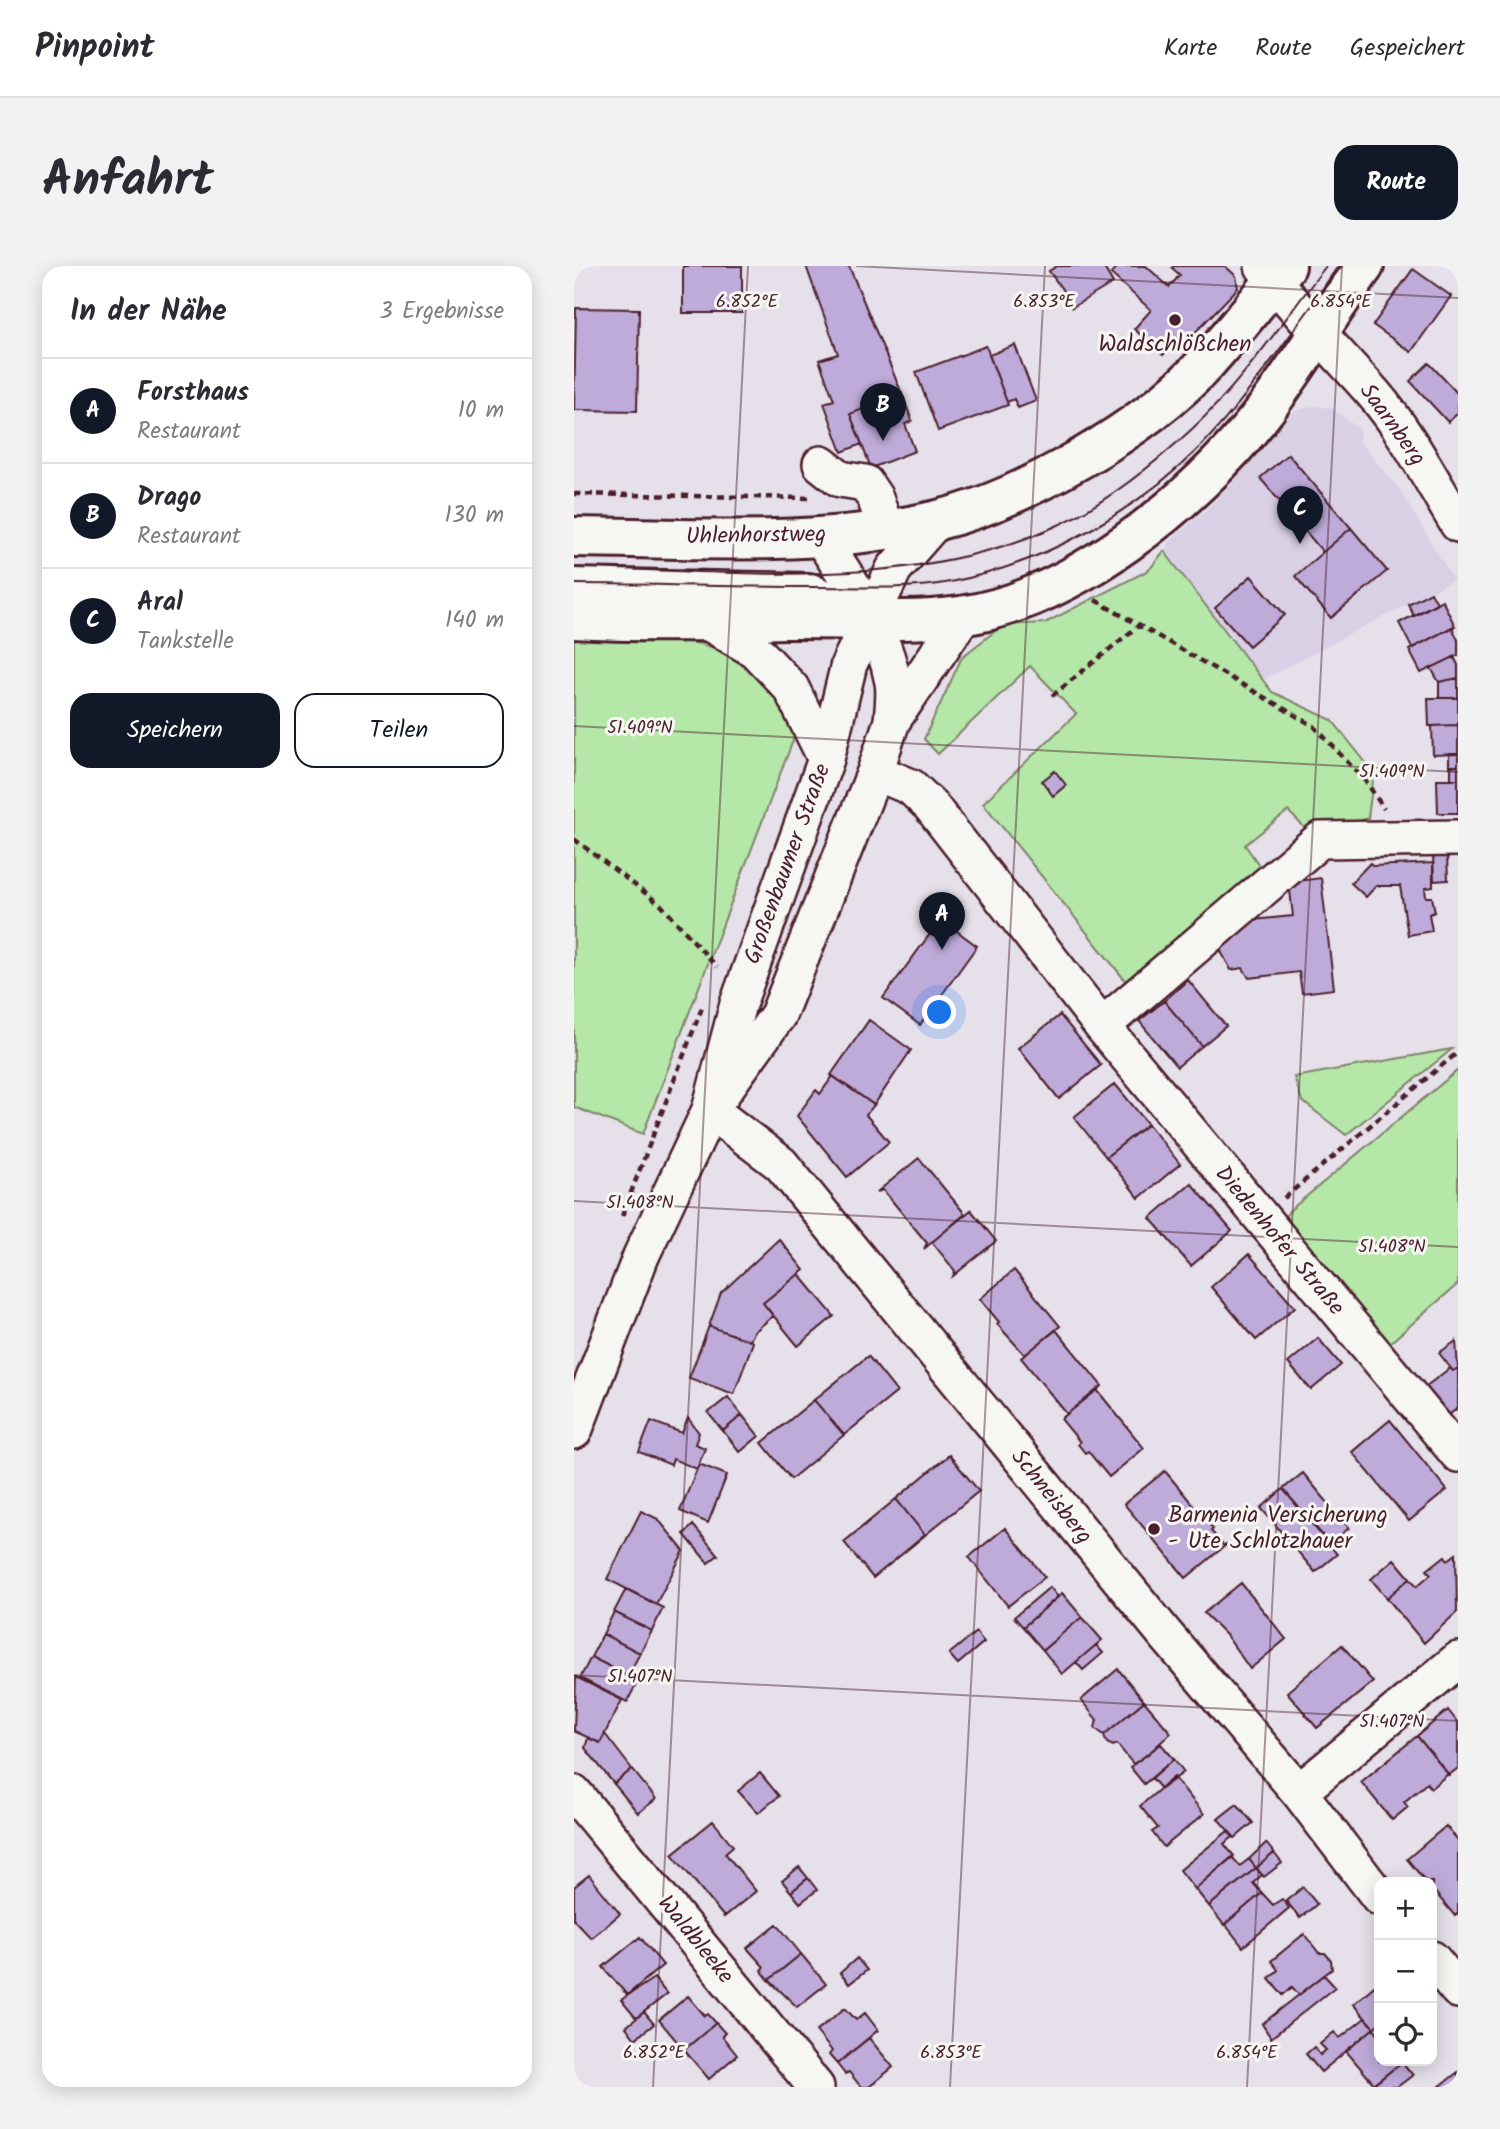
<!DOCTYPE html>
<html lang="de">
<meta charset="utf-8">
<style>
:root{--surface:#fff;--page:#f2f2f3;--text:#2b2b33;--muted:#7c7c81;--line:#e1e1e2;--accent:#111827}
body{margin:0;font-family:Kalam,sans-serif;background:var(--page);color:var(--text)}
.controls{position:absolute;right:21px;bottom:21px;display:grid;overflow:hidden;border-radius:14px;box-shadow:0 4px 18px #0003}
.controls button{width:63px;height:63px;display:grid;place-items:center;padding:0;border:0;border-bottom:2px solid var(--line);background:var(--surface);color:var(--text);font:35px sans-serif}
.you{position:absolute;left:366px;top:747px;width:24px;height:24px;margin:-18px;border:5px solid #fff;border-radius:50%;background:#1a73e8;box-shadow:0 0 0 10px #1a73e833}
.badge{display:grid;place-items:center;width:46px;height:46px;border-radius:50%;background:var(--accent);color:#fff;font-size:23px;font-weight:700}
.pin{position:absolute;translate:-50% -58px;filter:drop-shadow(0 2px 4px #0008)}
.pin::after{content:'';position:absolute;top:37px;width:24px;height:21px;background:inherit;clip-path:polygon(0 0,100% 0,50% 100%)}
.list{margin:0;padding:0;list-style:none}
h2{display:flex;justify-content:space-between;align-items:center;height:91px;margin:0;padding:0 28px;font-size:30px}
h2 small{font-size:23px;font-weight:400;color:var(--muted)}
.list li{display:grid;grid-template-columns:46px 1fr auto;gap:21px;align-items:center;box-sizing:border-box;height:105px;padding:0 28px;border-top:2px solid var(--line)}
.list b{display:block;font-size:26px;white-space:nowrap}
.list p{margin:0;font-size:23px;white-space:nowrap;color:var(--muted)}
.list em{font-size:23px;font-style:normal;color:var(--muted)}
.actions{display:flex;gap:14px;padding:21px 28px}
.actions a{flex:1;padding:16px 0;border:2px solid var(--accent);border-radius:21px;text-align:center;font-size:24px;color:var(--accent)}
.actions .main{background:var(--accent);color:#fff}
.icon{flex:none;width:38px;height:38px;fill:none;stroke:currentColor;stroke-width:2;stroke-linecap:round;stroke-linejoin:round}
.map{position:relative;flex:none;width:884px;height:1821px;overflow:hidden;border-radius:21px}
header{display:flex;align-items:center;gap:42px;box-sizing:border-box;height:98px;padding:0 35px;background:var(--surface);border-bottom:2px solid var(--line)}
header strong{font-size:33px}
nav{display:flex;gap:38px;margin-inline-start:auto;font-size:24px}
.intro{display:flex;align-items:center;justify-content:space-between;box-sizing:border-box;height:168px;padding:0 42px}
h1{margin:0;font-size:49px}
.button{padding:18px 32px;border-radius:21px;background:var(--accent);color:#fff;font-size:24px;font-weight:700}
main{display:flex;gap:42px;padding:0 42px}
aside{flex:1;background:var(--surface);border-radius:21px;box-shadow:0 4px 18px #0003}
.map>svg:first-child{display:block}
.built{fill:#dad0e6}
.green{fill:#b4e7a8;stroke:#7f836a;stroke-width:2}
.building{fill:#bfabda;stroke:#4a1f2b;stroke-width:2}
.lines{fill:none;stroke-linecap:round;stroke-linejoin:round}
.minor-casing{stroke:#4a1f2b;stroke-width:40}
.major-casing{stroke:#4a1f2b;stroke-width:44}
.path{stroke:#4a1f2b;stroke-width:4.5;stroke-dasharray:7 5;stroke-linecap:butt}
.minor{stroke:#f6f6f2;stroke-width:35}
.major{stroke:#f6f6f2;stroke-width:38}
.tram{stroke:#4a1f2b;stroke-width:2}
.ticks{fill:none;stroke:#4a1f2b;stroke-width:2;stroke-opacity:0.45}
.poi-dot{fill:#4a1f2b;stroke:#f6f6f2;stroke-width:2.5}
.labels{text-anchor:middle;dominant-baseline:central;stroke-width:6;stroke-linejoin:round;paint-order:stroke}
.poi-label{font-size:23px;fill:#4a1f2b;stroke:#f6f6f2}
.street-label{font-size:23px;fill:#4a1f2b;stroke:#f6f6f2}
.ticks-label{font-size:18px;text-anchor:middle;fill:#4a1f2b;stroke:#f6f6f2;stroke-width:6;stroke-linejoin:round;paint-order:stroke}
</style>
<header>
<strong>Pinpoint</strong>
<nav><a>Karte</a><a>Route</a><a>Gespeichert</a></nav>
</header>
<div class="intro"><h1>Anfahrt</h1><a class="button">Route</a></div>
<main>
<aside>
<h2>In der Nähe<small>3 Ergebnisse</small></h2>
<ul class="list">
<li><span class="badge">A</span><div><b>Forsthaus</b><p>Restaurant</p></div><em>10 m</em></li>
<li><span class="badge">B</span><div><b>Drago</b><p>Restaurant</p></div><em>130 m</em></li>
<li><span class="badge">C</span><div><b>Aral</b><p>Tankstelle</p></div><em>140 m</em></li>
</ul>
<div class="actions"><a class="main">Speichern</a><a>Teilen</a></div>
</aside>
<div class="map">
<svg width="884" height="1821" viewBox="0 0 884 1821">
<rect width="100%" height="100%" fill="#e6e0eb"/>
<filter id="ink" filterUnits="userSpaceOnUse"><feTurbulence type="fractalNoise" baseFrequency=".0143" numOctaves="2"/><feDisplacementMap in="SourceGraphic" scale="14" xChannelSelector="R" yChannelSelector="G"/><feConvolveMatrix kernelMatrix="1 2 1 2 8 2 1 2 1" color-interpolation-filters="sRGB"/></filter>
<g filter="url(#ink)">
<!-- built -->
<path class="built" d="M739 140 758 142 786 164 785 175 824 221 880 314 688 414 590 285 597 274 633 243 672 202 706 157 721 145Z"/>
<!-- green -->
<path class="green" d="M590 285 698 426 758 454 800 507 794 552 738 569 714 545 671 579 692 609 558 723 409 537 502 448 456 400 364 488 350 473 388 391 429 359 471 357 575 304Z
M0 369C72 373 151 361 200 425 209 437 214 455 221 469L69 868 0 841Z
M878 783 772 869 728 835 720 811Z
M884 804V1018L810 1082 707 957 715 945Z"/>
<!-- building -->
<path class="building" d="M109 0H168V47H109Z
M232 0H275L328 128 276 148 288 178 268 186 250 137 260 134 245 94 264 88Z
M483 0H529L539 17 497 42 500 40 475 5Z
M544 0H572L595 21 606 9 598 2 600 0H651L662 10 664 22 613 75 606 70 589 89 560 63 577 44 537 8Z
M839 3 877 30 837 86 799 59Z
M2 42 65 43 63 145 0 144Z
M441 79 462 135 444 142 440 133 433 136 415 89Z
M412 80 434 139 364 165 342 106Z
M855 97 884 128V147L874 156 836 115Z
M328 128 338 155 331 158 341 185 297 202 276 148Z
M714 188 777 262 749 286 686 212Z
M777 262 813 305 757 352 721 310Z
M677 310 711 349 675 380 641 342Z
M857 326 863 337 840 350 834 338Z
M868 334 881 360 838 382 825 357Z
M878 361 884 374V389L847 407 835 384Z
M880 391 884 399V412L865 416 857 402Z
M884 412V432H865V416Z
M854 432H884V459L855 460Z
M884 459V488L859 489 858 460Z
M875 488H884V500L875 501Z
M877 500H884V513H877Z
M481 505 492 519 479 530 468 515Z
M863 513H884V547H864Z
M859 589H873L874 614 860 615Z
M796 597 799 600 859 597V621L851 622 852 631H858L861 646 855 648 858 665 834 669 826 620H802L792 631 777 617Z
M747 612 760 723 728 727 725 706 675 712 669 702 657 704 643 678 669 655 719 650 715 616Z
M367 653 403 680 346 759 309 732Z
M614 714 652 760 628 780 590 735Z
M590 735 628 780 603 801 565 755Z
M486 749 527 799 485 833 444 782Z
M295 754 337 784 300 839 257 809Z
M259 810 300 839 292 849 315 876 273 911 223 850 242 824 246 828Z
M541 818 574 858 532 891 500 851Z
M574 858 606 898 565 932 532 891Z
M345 892 391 948 350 983 353 977 309 924 303 926Z
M617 917 658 965 617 1000 576 952Z
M397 944 422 975 379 1010 381 1005 358 976Z
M205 973 230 1004 189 1037 199 1050 180 1066 176 1075 135 1060 147 1027Z
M675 988 721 1041 682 1074 637 1021Z
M440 1004 486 1060 451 1089 423 1058 425 1056 406 1033Z
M225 1008 260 1050 224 1080 189 1037Z
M135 1060 179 1076 160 1128 115 1112Z
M482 1064 528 1120 493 1148 447 1092Z
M744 1072 767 1099 737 1124 714 1097Z
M882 1075 884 1102 879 1105 865 1087Z
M294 1090 323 1126 270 1169 240 1134Z
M876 1102 879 1105 884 1102V1142L872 1151 851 1121Z
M523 1124 570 1182 535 1211 514 1185 511 1187 504 1178 506 1176 487 1153Z
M154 1131 168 1149 149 1165 134 1147Z
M240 1134 270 1169 217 1213 188 1177Z
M168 1149 185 1170 166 1186 149 1165Z
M114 1152 125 1167 121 1178 131 1182 123 1203 99 1193 97 1199 65 1186 77 1155 108 1167Z
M816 1154 873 1224 835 1255 778 1186Z
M375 1189 405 1225 351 1269 322 1233Z
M125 1198 153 1209 134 1257 106 1245Z
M591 1205 639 1263 637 1265 649 1279H652L612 1312 550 1238Z
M729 1207 775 1262 756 1278 709 1223Z
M709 1223 763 1288 741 1306 687 1242Z
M322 1233 351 1269 299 1312 270 1276Z
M67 1245 84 1253 110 1285 82 1338 33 1313Z
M119 1259 144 1289 134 1297 110 1268Z
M431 1262 471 1311 434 1340 395 1291Z
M882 1288 883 1346 850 1377 813 1332 836 1312 843 1320 857 1308 853 1304 871 1290 874 1294Z
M820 1293 836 1312 813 1332 797 1313Z
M667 1317 712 1373 676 1403 652 1369 630 1347Z
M476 1321 484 1331 449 1361 440 1351Z
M52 1323 89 1342 78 1365 40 1346Z
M488 1327 508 1351 469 1384 449 1361Z
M40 1346 78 1365 66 1387 29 1368Z
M508 1351 528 1374 488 1408 469 1384Z
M402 1366 410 1376 384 1398 375 1388Z
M29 1368 66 1387 54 1410 17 1391Z
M522 1379 529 1387 509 1404 502 1396Z
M768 1379 799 1416 743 1462 713 1426Z
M17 1391 64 1415 53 1436 6 1412Z
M544 1403 570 1435 530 1469 521 1462 523 1454 507 1434Z
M2 1411 48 1434 26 1477 0 1465Z
M570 1435 597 1467 573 1489 559 1498 543 1478 539 1480 533 1477 530 1469Z
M874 1444 884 1457V1502L875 1509 843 1470Z
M31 1468 58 1503 40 1518 11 1482 14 1472 26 1477Z
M843 1470 874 1508 857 1522 853 1517 830 1536 834 1541 818 1554 787 1516Z
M587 1478 600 1493 570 1518 556 1501Z
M600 1493 610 1506 587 1523 578 1512Z
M58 1503 82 1533 64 1547 40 1518Z
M186 1507 205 1530 184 1547 164 1525Z
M600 1511 630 1548 590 1581 578 1566 584 1562 566 1540Z
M663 1538 679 1557 661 1572 644 1553Z
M139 1555 159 1580 151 1587 182 1625 150 1651 98 1588Z
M872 1560 884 1574V1647L881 1650 858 1623V1616H852L833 1593Z
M654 1565 659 1571 650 1578 660 1590 621 1623 606 1604Z
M692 1577 700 1587 682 1602 675 1593Z
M700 1587 708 1597 690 1611 682 1602Z
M658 1591 666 1600 675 1593 682 1602 635 1640 621 1623Z
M225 1601 234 1612 217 1626 208 1615Z
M682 1602 688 1609 679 1617 688 1627 650 1659 635 1640Z
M15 1609 46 1648 17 1672 0 1654V1621Z
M234 1612 243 1624 226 1637 217 1626Z
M729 1621 743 1638 726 1652 712 1635Z
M688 1627 699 1639 708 1633 715 1642 669 1681 651 1658Z
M203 1658 227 1688 195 1714 187 1704 190 1701 173 1682Z
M730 1668 745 1687H751L757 1694 758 1703 725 1729 718 1721 709 1729 695 1712 704 1704 697 1695Z
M66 1671 89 1699 53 1729 29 1701Z
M227 1688 252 1718 223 1741 195 1714Z
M283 1692 293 1704 275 1718 266 1707Z
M750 1709 761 1721 697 1772 688 1758Z
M80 1712 93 1728 62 1752 47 1734Z
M805 1716V1757L800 1762 779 1738Z
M114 1730 131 1750 134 1748 142 1757 110 1784 85 1754Z
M271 1742 282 1754 291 1747 304 1764 263 1798 255 1789 258 1785 242 1765Z
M70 1746 80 1758 61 1773 52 1761Z
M791 1752 800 1762 747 1806 732 1788 740 1781 746 1789 752 1784 746 1778 760 1766 766 1772Z
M142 1757 151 1767 148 1770 163 1789 135 1813 110 1784Z
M800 1762 805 1769V1795L828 1796 800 1818 772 1785Z
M295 1772 319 1801 295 1821H287L275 1806 271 1808 263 1798Z
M828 1796 839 1809 823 1821H797Z
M884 1806V1821H865Z"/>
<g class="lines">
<defs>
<path id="minor" d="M689 0C722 46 762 85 799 127 833 166 857 214 884 258
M247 198 266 213 291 217 301 232 312 263
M246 270C275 315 309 362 319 416 321 428 319 442 318 455
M0 320 235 325 297 355
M135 357 181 384 217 422 252 493
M301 506 337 521 357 540 528 760 884 1188
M528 760 746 574 884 572
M148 827 204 749 301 506 318 455 389 350
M136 844 207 898 590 1367 725 1526 805 1631
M0 1165 67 990 136 844 164 738 252 493 275 398 320 303 363 254
M725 1526 884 1394
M0 1527 242 1821
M858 1693 884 1724"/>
<path id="major" d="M0 271C119 272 247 282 364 254 448 234 572 162 631 98 659 67 686 33 712 0
M0 353C71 357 141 355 212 353 270 352 328 358 386 350 497 335 621 235 688 148 724 101 755 48 790 0"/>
</defs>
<!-- minor casing -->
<use href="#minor" class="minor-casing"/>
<!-- major casing -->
<use href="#major" class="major-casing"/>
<!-- path -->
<path class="path" d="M0 228 237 232
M521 334 740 460 793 517 810 543
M478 430 564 360
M0 573 87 639 143 701
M710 932 884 786
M48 950 129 739"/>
<!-- minor -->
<use href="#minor" class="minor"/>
<!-- major -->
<use href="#major" class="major"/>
<!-- tram -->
<path class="tram" d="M0 302C159 304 331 328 480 261 530 239 578 200 618 163 669 115 709 55 752 0
M0 318C81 318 162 321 243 321 287 321 332 324 376 316 469 298 561 247 628 179 680 125 721 59 768 0"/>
</g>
</g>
<!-- ticks -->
<path class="ticks" d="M282 0 884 32M0 460 884 506M0 935 884 981M0 1409 884 1455M79 1821 174 0M376 1821 471 0M673 1821 768 0"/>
<!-- markers -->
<g class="poi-dot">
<circle cx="601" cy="54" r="7"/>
<circle cx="580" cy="1263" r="7"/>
</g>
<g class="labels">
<!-- poi labels -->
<g class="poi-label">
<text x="601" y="79">Waldschlößchen</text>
<text x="594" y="1250" text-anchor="start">Barmenia Versicherung<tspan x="594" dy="26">- Ute Schlotzhauer</tspan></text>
</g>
<!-- street labels -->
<g class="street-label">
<text transform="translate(818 159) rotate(54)">Saarnberg</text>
<text transform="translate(182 270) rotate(-1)">Uhlenhorstweg</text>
<text transform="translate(214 598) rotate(-70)">Großenbaumer Straße</text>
<text transform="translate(705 975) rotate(50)">Diedenhofer Straße</text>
<text transform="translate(477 1231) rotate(51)">Schneisberg</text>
<text transform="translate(121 1674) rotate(51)">Waldbleeke</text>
</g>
</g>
<g class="ticks-label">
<text x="173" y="41">6.852°E</text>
<text x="470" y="41">6.853°E</text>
<text x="767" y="41">6.854°E</text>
<text x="66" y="467">51.409°N</text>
<text x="818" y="511">51.409°N</text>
<text x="66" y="942">51.408°N</text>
<text x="818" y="986">51.408°N</text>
<text x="66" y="1416">51.407°N</text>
<text x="818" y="1461">51.407°N</text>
<text x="80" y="1792">6.852°E</text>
<text x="377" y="1792">6.853°E</text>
<text x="673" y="1792">6.854°E</text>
</g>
</svg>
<div class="controls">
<button>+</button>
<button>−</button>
<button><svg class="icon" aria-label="locate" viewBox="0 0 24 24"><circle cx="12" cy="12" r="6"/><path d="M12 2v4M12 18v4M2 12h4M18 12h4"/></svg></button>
</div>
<div class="you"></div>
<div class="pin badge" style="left:368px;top:684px">A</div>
<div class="pin badge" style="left:309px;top:175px">B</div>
<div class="pin badge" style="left:726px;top:278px">C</div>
</div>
</main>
